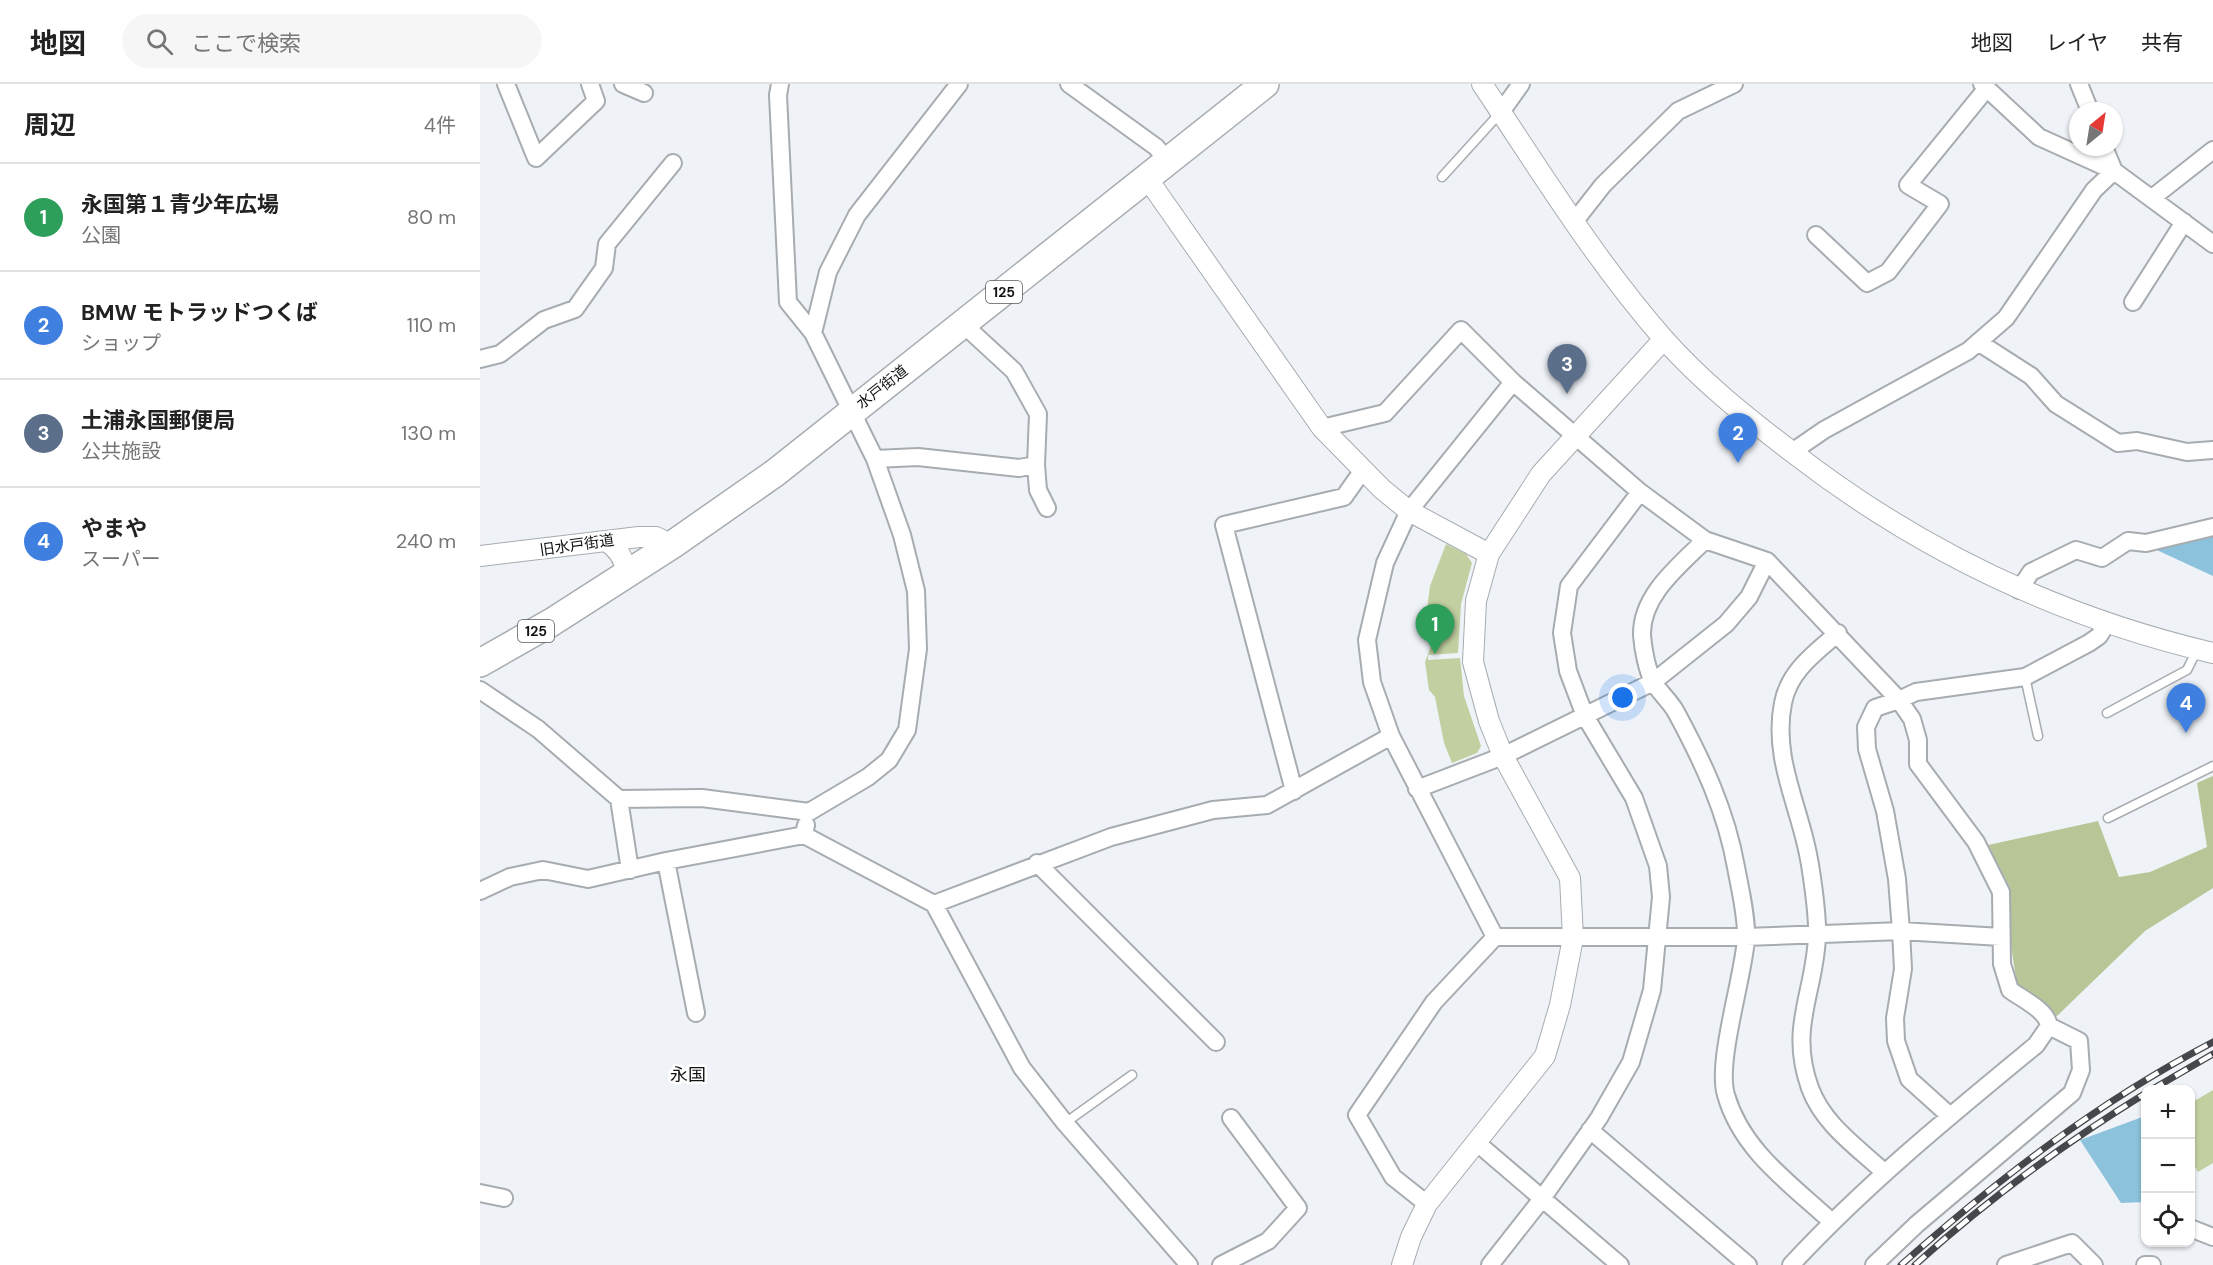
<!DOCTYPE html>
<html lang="ja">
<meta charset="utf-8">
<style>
:root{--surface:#fff;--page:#f6f6f6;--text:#222;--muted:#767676;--line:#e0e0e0;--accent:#a93b99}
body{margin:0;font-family:"DM Sans","Noto Sans JP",sans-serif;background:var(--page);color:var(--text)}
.controls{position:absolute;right:18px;bottom:18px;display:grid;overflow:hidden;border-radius:12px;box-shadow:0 2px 4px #0004}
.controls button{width:54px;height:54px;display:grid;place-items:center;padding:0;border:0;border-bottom:2px solid var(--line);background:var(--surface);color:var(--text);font:30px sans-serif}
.compass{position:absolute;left:1589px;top:18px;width:54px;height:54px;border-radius:50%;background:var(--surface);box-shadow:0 2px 4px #0004;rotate:30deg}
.you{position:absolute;left:1143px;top:614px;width:21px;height:21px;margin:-15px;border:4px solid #fff;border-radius:50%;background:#1a73e8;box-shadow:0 0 0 9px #1a73e833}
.badge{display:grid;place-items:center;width:39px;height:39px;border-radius:50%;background:var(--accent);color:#fff;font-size:20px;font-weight:700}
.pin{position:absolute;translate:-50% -50px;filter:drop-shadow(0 2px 3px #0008)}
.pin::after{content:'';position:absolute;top:32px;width:21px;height:18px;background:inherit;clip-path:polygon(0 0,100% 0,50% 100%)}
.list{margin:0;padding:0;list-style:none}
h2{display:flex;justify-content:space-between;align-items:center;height:78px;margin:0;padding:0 24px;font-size:26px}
h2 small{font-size:20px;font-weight:400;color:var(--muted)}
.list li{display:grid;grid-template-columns:39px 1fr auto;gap:18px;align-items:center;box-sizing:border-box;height:108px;padding:0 24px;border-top:2px solid var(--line)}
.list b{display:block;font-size:22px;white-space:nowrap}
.list p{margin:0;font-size:20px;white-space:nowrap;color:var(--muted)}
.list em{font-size:20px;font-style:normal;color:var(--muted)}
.icon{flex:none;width:33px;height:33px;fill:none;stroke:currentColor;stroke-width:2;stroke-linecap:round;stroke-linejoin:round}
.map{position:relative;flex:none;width:1733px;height:1181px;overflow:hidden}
header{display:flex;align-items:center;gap:36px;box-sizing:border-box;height:84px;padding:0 30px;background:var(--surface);border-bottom:2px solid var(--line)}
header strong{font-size:28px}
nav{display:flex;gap:33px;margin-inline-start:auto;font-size:21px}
.search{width:420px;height:54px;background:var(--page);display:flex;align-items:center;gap:15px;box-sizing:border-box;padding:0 21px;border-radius:33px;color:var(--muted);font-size:22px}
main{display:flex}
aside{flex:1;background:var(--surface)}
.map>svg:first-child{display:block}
.green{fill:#c2d0a1}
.forest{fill:#b8c697}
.water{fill:#8cc2db}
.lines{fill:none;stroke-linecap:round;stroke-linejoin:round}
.service-casing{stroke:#a7acb0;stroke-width:11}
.minor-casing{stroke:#a7acb0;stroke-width:20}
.tertiary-casing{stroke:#a7acb0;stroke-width:22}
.trunk-casing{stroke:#a7acb0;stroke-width:30}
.service{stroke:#fff;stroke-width:8}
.minor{stroke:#fff;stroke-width:16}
.tertiary{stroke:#fff;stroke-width:20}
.trunk{stroke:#fff;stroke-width:27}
.rail-casing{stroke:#45474a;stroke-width:7}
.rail{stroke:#fff;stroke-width:4.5;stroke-dasharray:14;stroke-linecap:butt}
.labels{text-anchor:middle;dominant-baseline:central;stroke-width:5;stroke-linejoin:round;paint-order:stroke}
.shield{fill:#fff;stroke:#585a5b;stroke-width:1.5}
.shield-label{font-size:14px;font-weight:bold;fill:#111315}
.street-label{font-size:15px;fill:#111315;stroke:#fff}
.quarter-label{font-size:18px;fill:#111315;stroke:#fff}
</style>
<header>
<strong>地図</strong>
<div class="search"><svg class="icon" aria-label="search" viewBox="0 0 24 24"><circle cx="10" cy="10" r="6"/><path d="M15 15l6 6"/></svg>ここで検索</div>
<nav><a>地図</a><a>レイヤ</a><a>共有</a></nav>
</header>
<main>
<aside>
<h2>周辺<small>4件</small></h2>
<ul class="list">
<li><span class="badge" style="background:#2e9e5b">1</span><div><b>永国第１青少年広場</b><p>公園</p></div><em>80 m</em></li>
<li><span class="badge" style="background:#3f7fe0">2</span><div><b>BMW モトラッドつくば</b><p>ショップ</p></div><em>110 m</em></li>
<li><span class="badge" style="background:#5c6f8a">3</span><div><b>土浦永国郵便局</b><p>公共施設</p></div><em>130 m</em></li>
<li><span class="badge" style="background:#3f7fe0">4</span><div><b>やまや</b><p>スーパー</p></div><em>240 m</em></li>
</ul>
</aside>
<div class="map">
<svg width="1733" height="1181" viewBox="0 0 1733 1181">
<rect width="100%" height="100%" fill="#eff3f8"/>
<!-- green -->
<path class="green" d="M966 460 986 470 992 479 981 520 978 569 948 571V576L980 574 984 612 1001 662 997 669 972 679 964 659 955 613 949 606 945 578 951 562V544L945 540 950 502Z
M1733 1006V1079L1718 1088 1711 1076V1019Z"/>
<!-- forest -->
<path class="forest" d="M1733 692V804L1665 847 1577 932 1537 901 1528 841 1530 804 1508 761 1618 737 1639 793 1670 788 1727 763 1717 699Z"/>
<!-- water -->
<path class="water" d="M1733 449V492L1668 462Z
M1665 1032V1118L1641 1119 1600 1056Z"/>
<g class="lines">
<defs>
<path id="service" d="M962 93 1020 29
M1545 593 1558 652
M1627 629 1707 586 1717 566
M1628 734 1733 682
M585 1039 652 991"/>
<path id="minor" d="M26 0 56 74 116 17 110 0
M143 0 164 9
M589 0 676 63 688 77
M1502 0 1559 53 1634 87 1624 63
M1599 0 1610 27
M1021 28 1041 0
M1672 114 1733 66
M1094 138 1123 101 1198 27 1254 0
M1336 151 1387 199 1408 188 1460 120 1428 101 1507 4
M1653 218 1704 138
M483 240 534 287 558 330 556 381 558 406 567 424
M333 249 348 188 377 131 479 0
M1498 258 1551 292 1576 320 1638 359 1657 357 1707 368 1733 366
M0 275 20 270 64 236 95 225 124 184 127 160 193 79
M842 344 905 329 981 246 1033 298 1160 408 1225 456 1287 477 1419 616 1436 608 1545 593 1609 559 1619 552 1627 539
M1312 368 1344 346 1488 267 1526 234 1614 106 1634 87 1733 160
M395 375 438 373 539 384 556 381
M1225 456C1200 481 1161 511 1162 551 1163 565 1167 587 1174 599 1180 609 1190 617 1196 628 1223 678 1246 727 1256 783 1260 805 1267 833 1266 855 1263 895 1236 978 1246 1011 1262 1067 1311 1100 1352 1138
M1539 506 1551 488 1596 466 1622 474 1648 457 1666 459 1733 443
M1358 549C1335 569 1309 587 1303 619 1293 670 1315 713 1326 761 1331 781 1338 832 1337 852 1335 909 1308 943 1330 1004 1343 1040 1377 1063 1404 1088
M0 606 58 645 139 715 222 714 329 728 388 693 409 676 427 646 438 565 436 507 422 451 395 375 333 249 308 218 298 11 300 0
M937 705 1023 672 1173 598 1246 540 1269 513 1287 477
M814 707 744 441 864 413 883 386
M139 715 150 786
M324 751 454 820 631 753 733 726 787 721 911 652
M186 777 216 929
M557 779 736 958
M0 807 30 793 63 786 108 795 186 777 324 751 326 741
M454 820 542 984 585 1039 709 1181
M1015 853 911 652 892 598 887 556 905 479 929 427 1033 298
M1110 1046 1268 1181
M996 1058 1140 1181
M0 1109 24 1114
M947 1120 913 1093 877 1031 954 918 1015 853H1266L1421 847 1521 853
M1710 1144 1733 1153
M741 1181 788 1157 818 1124 751 1034
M1010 1181 1061 1116 1119 1034 1151 978 1172 906 1181 813 1178 782 1154 714 1105 632 1088 587 1082 549 1089 502 1160 408
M1311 1181C1386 1100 1471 1031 1556 961L1569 942C1567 926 1542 915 1530 906L1522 880 1521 808 1496 758 1438 680V656L1432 635 1419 616 1395 624 1386 643 1387 665 1405 727 1417 795 1421 847 1423 885 1415 934 1416 957 1429 995 1470 1032
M1394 1181 1437 1140 1592 1009 1601 986 1599 957 1569 942
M1526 1181 1592 1159 1614 1181
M1665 1181H1672"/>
<path id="tertiary" d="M1002 0C1060 86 1114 175 1183 254 1221 297 1266 333 1312 368 1437 465 1579 533 1733 569
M667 94 842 344 902 405 929 427 1009 470
M126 457C138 465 147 477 145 492
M0 472 159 453H176L192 461
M922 1181 931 1153 947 1120 1065 972 1080 921 1093 854 1090 794 1023 672 1009 637 993 578 996 517 1009 470 1061 390 1184 255"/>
<path id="trunk" d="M0 579 72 538 192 461 295 389 785 0"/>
</defs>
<!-- service casing -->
<use href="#service" class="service-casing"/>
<!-- minor casing -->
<use href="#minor" class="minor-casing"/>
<!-- tertiary casing -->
<use href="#tertiary" class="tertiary-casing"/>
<!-- trunk casing -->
<use href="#trunk" class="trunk-casing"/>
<!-- service -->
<use href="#service" class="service"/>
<!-- minor -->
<use href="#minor" class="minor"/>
<!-- tertiary -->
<use href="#tertiary" class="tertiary"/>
<!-- trunk -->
<use href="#trunk" class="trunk"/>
<defs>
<path id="rail" d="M1671 1006 1733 970
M1421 1181C1518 1095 1618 1018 1733 958
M1435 1181C1507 1116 1583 1060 1666 1009"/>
</defs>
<!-- rail casing -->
<use href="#rail" class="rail-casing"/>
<!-- rail -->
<use href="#rail" class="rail"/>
</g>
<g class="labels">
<!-- shield labels -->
<g class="shield">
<rect x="506" y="197" width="36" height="22" rx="4.5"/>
<rect x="38" y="536" width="36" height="22" rx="4.5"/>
</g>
<g class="shield-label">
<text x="524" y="208">125</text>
<text x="56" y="547">125</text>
</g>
<!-- street labels -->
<g class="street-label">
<text transform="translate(402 303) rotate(-38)">水戸街道</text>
<text transform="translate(97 461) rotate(-8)">旧水戸街道</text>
</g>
<!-- quarter labels -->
<g class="quarter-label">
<text x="208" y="991">永国</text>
</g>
</g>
</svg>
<div class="controls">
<button>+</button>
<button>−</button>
<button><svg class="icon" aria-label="locate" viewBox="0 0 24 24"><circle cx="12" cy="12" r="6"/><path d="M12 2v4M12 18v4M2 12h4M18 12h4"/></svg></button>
</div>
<svg class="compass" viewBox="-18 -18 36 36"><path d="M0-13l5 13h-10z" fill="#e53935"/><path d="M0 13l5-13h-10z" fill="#767676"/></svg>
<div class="you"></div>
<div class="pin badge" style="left:955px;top:570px;background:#2e9e5b">1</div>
<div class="pin badge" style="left:1258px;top:379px;background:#3f7fe0">2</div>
<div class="pin badge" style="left:1087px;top:310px;background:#5c6f8a">3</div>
<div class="pin badge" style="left:1706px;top:649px;background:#3f7fe0">4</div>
</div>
</main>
